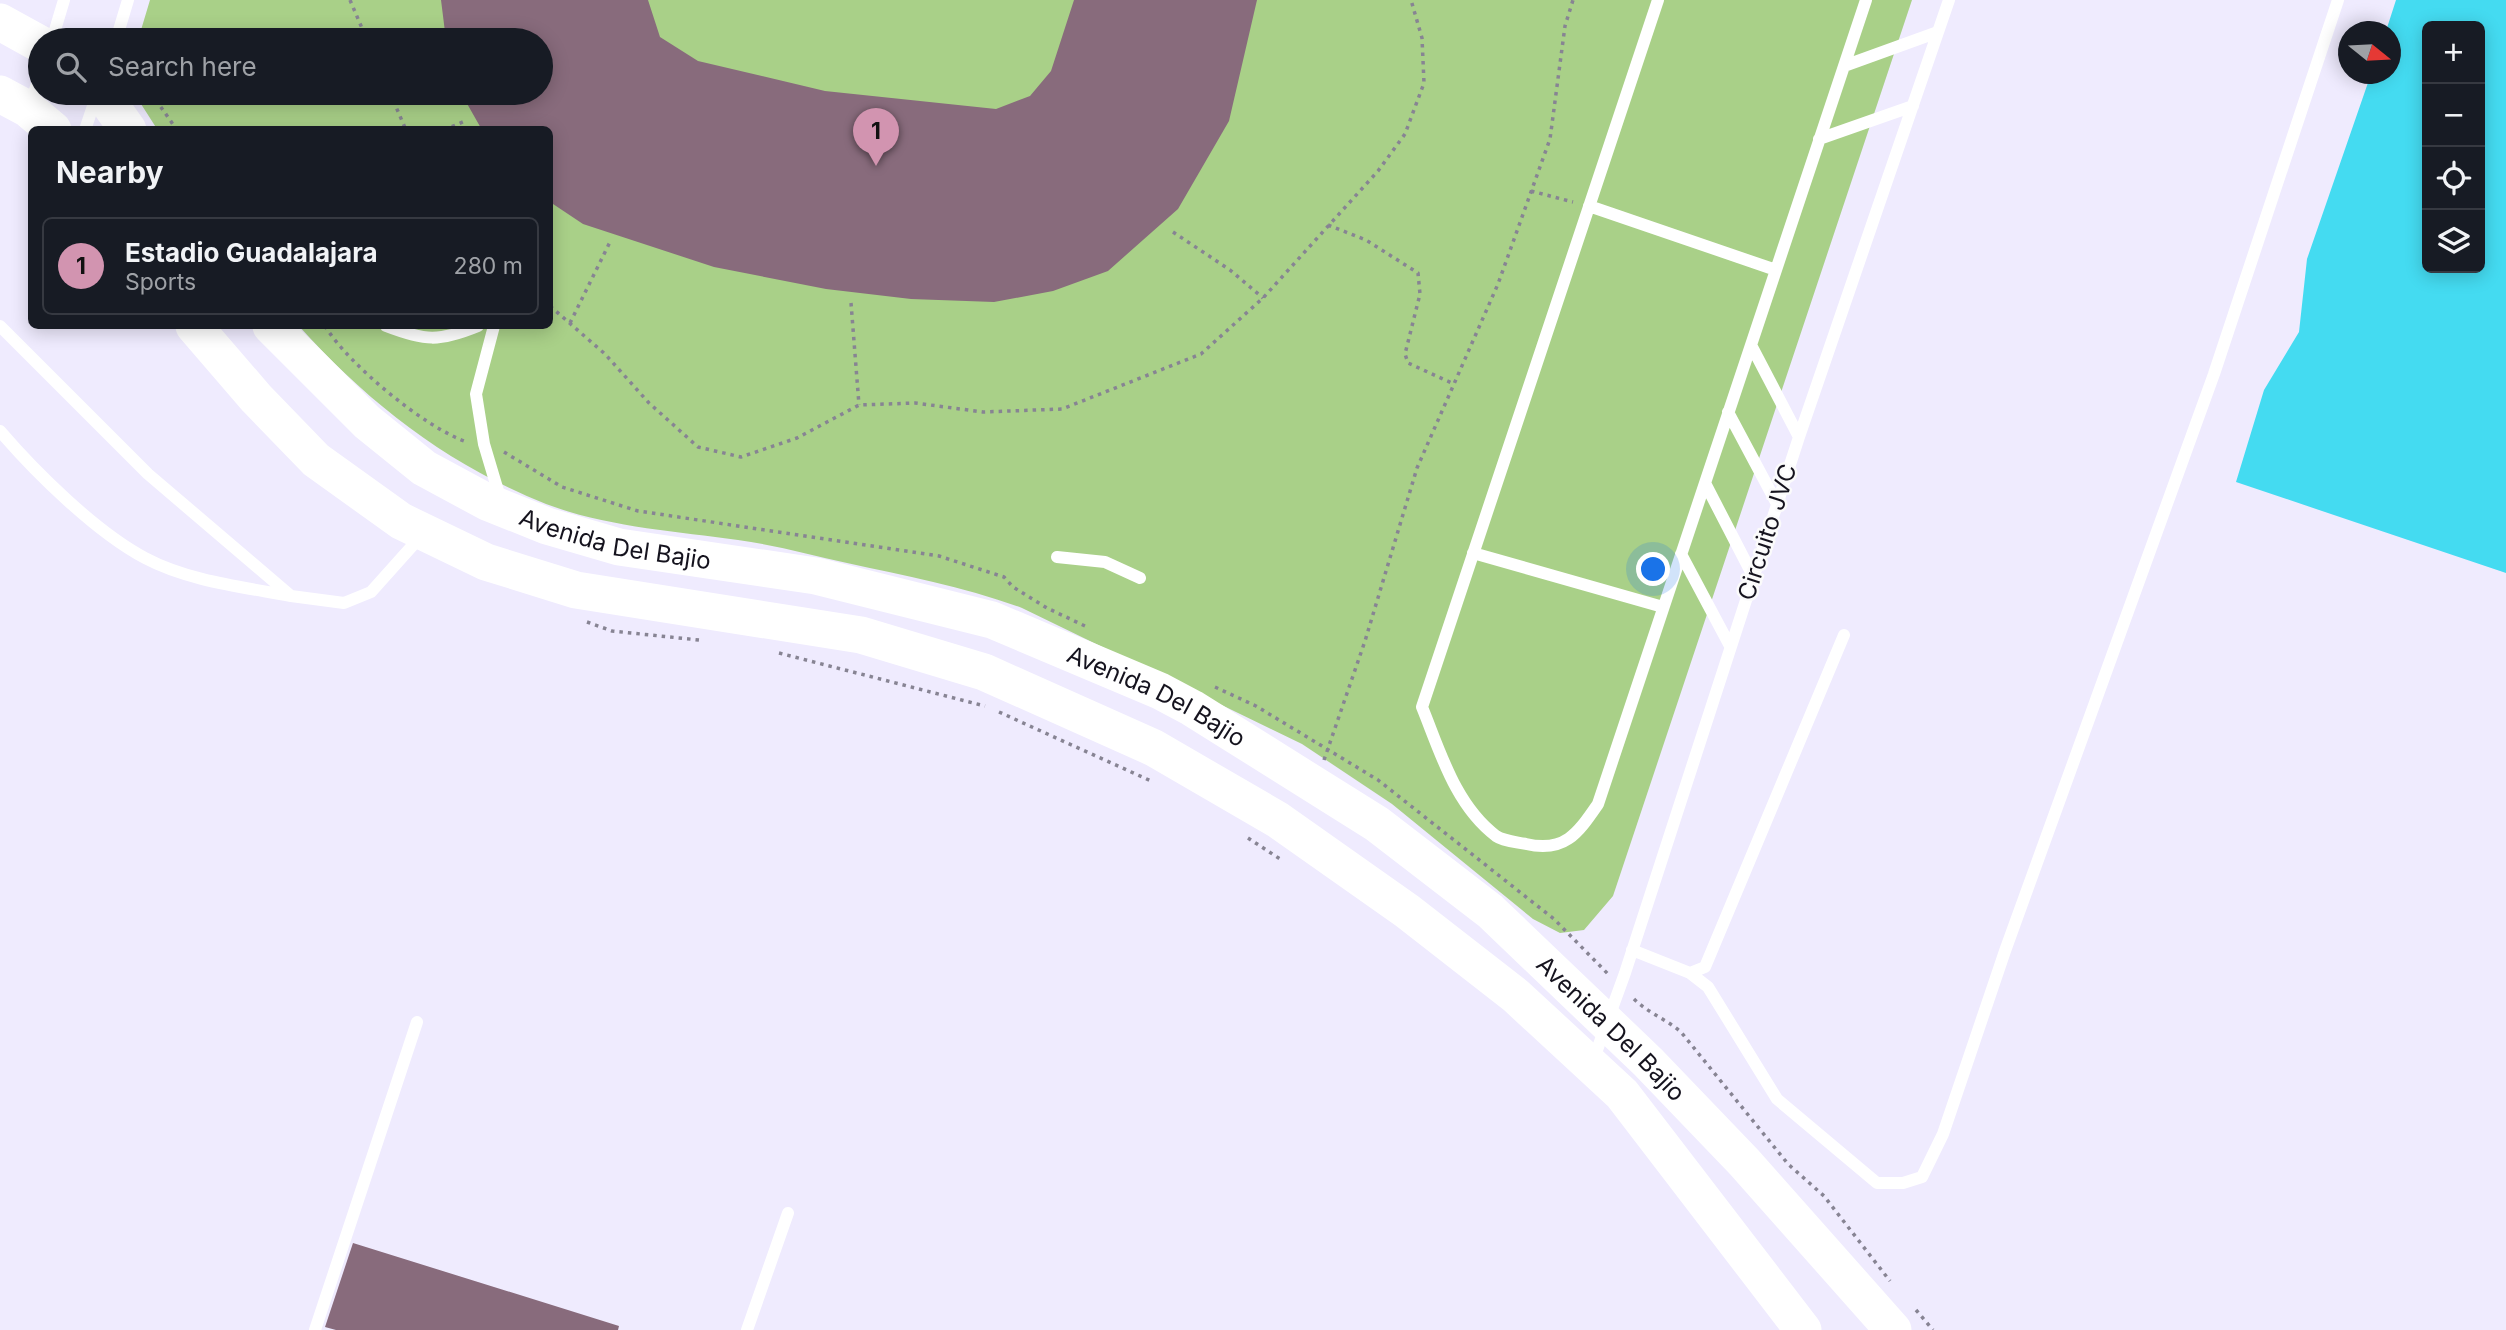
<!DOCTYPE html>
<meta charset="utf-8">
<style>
:root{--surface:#171b24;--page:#20242c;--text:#f1f3f6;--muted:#9ea1a6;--line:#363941;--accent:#d294b0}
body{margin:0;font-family:Inter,sans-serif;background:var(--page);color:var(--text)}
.controls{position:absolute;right:21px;top:21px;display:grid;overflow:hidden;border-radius:10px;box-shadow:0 4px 18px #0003}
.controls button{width:63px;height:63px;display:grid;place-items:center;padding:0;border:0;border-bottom:2px solid var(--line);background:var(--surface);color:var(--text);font:35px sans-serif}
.compass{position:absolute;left:2338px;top:21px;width:63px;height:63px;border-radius:50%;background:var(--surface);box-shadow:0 4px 18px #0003;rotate:108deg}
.you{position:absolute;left:1654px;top:570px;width:24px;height:24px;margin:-18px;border:5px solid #fff;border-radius:50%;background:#1a73e8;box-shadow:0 0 0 10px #1a73e833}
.badge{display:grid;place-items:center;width:46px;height:46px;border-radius:50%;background:var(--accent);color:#111;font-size:23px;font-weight:700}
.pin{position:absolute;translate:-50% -58px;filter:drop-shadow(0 2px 4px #0008)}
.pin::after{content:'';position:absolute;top:37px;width:24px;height:21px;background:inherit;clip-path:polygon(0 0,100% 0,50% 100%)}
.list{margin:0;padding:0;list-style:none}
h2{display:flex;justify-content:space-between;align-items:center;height:91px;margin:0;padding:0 28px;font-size:30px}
h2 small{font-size:23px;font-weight:400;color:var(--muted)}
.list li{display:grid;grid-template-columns:46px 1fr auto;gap:21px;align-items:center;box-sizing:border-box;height:98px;margin:0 14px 14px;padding:0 14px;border:2px solid var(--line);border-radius:10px}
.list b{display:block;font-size:26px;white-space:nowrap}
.list p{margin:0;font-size:23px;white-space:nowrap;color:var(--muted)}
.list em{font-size:23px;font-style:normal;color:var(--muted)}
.icon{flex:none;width:38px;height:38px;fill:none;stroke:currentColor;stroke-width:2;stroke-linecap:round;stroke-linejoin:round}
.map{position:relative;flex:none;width:2506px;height:1330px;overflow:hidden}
.search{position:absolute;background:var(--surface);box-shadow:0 4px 18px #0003;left:28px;top:28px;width:525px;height:77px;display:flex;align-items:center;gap:18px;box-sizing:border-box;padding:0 24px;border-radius:38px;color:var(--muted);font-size:26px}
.panel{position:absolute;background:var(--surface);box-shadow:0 4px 18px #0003;left:28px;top:126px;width:525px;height:203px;border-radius:10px}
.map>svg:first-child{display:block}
.green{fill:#a9d088}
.water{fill:#44dbf1;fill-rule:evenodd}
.building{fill:#886b7c}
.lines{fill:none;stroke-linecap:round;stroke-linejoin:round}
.path{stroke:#878493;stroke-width:3.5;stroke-dasharray:3.5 5;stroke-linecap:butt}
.lane{stroke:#fff;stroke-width:12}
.primary{stroke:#fff;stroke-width:37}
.labels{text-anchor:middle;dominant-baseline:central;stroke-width:5;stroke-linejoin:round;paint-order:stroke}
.street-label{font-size:24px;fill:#15131e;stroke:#fbfbfb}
</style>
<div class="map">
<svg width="2506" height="1330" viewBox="0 0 2506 1330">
<rect width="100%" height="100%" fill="#efebfe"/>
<!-- green -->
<path class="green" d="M150 0H1912L1613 896 1584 930 1560 933 1533 919 1392 804 1302 744 1022 608C965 587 906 576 847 563 811 555 775 545 738 540 674 531 607 527 546 504 448 465 368 403 299 326H550V130L157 129 134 93H541V40H138Z"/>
<!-- water -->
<path class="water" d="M2396 0H2506V573L2236 482 2264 390 2299 332 2307 259 2371 74H2390V32L2386 31ZM2427 26H2480V268H2427Z"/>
<!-- building -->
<path class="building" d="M441 0H648L660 37 698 61 825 91 996 109 1030 96 1051 71 1074 0H1257L1229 121 1178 209 1108 271 1053 291 994 302 911 299 826 289 714 267 583 224 550 202V130H482L461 93H541V40H446Z
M353 1243 619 1326 618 1330H336L325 1327Z"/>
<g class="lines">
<!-- path -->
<path class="path" d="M350 0 367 40
M151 93 177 130
M390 93 406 130
M444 130 465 121
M1531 191 1573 202
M1328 225 1366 240 1418 273 1420 294 1405 354 1408 363 1454 384
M1173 232 1230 270 1263 298
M851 303 859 405
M550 306 605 354 649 403 698 447 741 457 797 438 859 405 915 403 983 412 1062 409 1201 354 1263 298 1378 171 1405 134 1424 83 1422 38 1411 0
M570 323 610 242
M325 326C348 364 425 428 467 442
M504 452 562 487 638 511 939 556 1004 577 1013 587 1047 608 1085 626
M587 622 612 631 699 640
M779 653 985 706
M1215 687 1256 706 1378 780 1554 919 1608 974
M999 712 1151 781
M1324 760 1365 641 1417 468 1498 284 1550 139 1565 26 1573 0
M1248 838 1280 859
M1634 999C1648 1013 1666 1019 1681 1032L1788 1164 1824 1196 1890 1281
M1916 1310 1933 1330"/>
<!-- lane -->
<path class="lane" d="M1658 0 1422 707C1440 751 1455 805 1496 836 1503 841 1517 842 1526 844 1565 853 1578 833 1598 804L1866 0
M52 40 64 0
M116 40 128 0
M1844 66 1938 32
M30 105 40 75
M85 130 96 97
M1819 139 1913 106
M1589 206 1776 270
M0 326 148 474 291 596 344 603 371 592 422 535
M386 326C425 341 439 342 478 326
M494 326 476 394 484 444 501 501
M1751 345 1799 437
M1728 412 1777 504
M0 431C36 473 96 532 145 558 188 581 243 587 291 596
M1705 483 1753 576
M1473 553 1663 607
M1681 554 1730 646
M1057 557 1105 562 1140 578
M1632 950 1690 973 1705 967 1844 635
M1690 973 1708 987 1777 1099 1877 1183H1903L1922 1177 1943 1134 2005 951 2214 374 2338 0
M1593 1061 1625 973 1799 437 1949 0
M315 1330 417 1022
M747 1330 788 1213"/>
<!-- primary -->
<g class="primary">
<path d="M0 22 40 44"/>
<path d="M102 93 128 130"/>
<path d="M0 94 28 109 53 130"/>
<path d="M194 326 256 398 316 460 401 521 486 562 576 590 861 635 984 672 1154 748 1278 820 1407 911 1516 996 1622 1094 1803 1330"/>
<path id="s1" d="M271 326 367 422 424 468 487 502 547 526 619 547 816 576 992 620 1160 691 1192 708 1377 824 1490 911 1648 1062 1744 1162 1893 1330"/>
</g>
</g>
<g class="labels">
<!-- street labels -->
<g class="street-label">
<text transform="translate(1767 532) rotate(-72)">Circuito JVC</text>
<text stroke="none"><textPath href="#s1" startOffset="415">Avenida Del Bajio</textPath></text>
<text stroke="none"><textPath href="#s1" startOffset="982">Avenida Del Bajio</textPath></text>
<text stroke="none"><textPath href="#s1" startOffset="1549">Avenida Del Bajio</textPath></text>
</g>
</g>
</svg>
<div class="controls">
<button>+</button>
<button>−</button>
<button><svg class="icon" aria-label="locate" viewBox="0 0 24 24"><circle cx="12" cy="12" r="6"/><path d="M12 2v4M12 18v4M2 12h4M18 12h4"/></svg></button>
<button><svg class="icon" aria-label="layers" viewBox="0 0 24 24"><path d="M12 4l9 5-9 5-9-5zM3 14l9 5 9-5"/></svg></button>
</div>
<svg class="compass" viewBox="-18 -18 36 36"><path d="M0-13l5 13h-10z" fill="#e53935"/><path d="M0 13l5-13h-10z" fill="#9ea1a6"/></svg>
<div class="you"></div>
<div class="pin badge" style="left:876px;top:166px">1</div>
<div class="search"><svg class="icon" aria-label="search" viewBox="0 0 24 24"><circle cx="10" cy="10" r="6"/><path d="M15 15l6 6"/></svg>Search here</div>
<section class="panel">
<h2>Nearby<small></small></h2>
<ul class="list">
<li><span class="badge">1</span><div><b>Estadio Guadalajara</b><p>Sports</p></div><em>280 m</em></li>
</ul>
</section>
</div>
